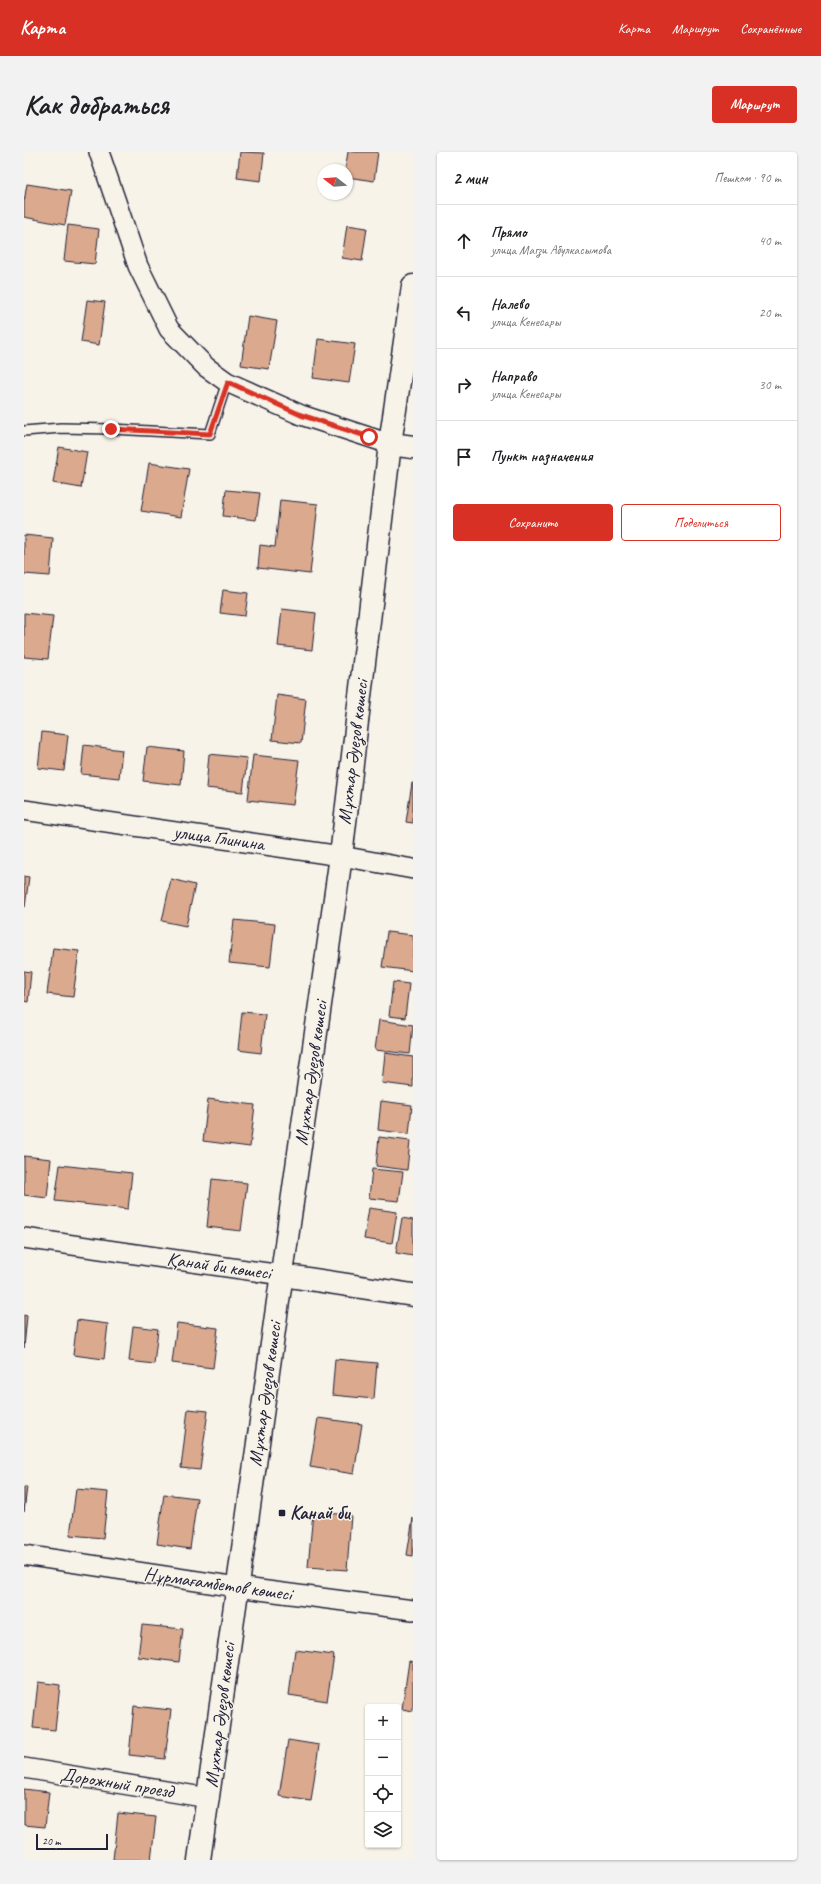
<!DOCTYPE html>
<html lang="ru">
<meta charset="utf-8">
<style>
:root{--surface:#fff;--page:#f2f2f2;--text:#202124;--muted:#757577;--line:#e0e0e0;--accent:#d93025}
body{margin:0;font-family:Caveat,sans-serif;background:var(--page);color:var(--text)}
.controls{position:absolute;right:12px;bottom:12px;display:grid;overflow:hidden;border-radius:4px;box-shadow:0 1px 3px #0004}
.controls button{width:36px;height:36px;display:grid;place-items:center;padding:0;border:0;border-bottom:1px solid var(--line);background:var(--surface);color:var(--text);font:20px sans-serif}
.compass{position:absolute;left:293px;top:12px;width:36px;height:36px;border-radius:50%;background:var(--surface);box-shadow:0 1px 3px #0004;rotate:287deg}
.scale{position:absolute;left:12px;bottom:10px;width:72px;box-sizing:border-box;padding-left:4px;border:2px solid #22223b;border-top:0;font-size:11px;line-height:14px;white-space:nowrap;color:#22223b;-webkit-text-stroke:3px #f7f3e8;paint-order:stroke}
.stop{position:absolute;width:12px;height:12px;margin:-9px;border:3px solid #d93025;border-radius:50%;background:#fff}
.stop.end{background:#d93025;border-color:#fff;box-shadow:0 1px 4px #0008}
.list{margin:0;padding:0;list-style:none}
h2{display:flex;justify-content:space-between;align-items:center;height:52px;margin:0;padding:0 16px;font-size:17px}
h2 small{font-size:13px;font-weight:400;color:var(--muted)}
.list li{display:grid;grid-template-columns:26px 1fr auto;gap:12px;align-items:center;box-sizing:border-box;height:72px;padding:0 16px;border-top:1px solid var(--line)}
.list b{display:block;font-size:15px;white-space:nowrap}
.list p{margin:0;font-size:13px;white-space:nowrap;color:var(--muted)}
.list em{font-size:13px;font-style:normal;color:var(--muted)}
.actions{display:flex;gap:8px;padding:12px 16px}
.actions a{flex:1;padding:9px 0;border:1px solid var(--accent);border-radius:4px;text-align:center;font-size:14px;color:var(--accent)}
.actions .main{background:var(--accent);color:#fff}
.icon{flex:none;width:22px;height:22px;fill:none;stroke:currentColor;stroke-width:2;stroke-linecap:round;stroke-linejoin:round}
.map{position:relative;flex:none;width:389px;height:1708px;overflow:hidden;border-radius:4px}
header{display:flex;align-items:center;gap:24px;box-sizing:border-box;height:56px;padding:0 20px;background:var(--accent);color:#fff}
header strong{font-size:19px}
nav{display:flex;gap:22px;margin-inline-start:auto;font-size:14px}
.intro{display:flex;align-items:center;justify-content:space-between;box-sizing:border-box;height:96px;padding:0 24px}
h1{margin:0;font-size:28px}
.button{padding:10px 18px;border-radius:4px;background:var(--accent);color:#fff;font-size:14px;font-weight:700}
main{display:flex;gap:24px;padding:0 24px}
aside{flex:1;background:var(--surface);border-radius:4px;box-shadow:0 1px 3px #0004}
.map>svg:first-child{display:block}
.building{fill:#dba98d;stroke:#22223b}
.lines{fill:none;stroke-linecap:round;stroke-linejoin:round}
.service-casing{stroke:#22223b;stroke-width:12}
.minor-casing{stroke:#22223b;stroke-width:22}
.tertiary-casing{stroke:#22223b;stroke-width:25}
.secondary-casing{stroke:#22223b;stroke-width:25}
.service{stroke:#f7f3e8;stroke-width:9}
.minor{stroke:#f7f3e8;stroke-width:19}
.tertiary{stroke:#f7f3e8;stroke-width:22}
.secondary{stroke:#f7f3e8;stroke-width:22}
.route{stroke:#d93025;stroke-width:5}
.poi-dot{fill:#22223b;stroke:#f7f3e8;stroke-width:1.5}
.labels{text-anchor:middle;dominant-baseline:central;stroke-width:3;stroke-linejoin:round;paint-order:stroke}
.street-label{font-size:19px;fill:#22223b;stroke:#f7f3e8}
.poi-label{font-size:19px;font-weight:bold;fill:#22223b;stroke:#f7f3e8;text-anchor:start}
</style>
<header>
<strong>Карта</strong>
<nav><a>Карта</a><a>Маршрут</a><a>Сохранённые</a></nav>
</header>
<div class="intro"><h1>Как добраться</h1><a class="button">Маршрут</a></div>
<main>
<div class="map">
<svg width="389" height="1708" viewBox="0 0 389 1708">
<rect width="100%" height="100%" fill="#f7f3e8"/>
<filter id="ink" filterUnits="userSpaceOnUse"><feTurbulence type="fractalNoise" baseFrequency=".025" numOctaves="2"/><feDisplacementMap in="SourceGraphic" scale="8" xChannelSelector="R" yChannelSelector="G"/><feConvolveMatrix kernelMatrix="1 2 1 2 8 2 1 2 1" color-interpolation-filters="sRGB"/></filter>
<g filter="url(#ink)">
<!-- building -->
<path class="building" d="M216 0 240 1 237 29 213 26Z
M324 0H354L350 29 323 25V18H321Z
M3 32 47 39 41 73 0 65V50Z
M44 73 75 77 71 112 40 109Z
M323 73 343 76 338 109 318 106Z
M63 148 81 150 75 193 57 190Z
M224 164 253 169 245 217 217 213Z
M294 187 331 192 325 231 289 226Z
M35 295 63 300 57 336 29 331Z
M125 311 165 317 157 365 117 359Z
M202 338 236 341 232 368 199 364Z
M256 348 294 352 286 422 234 416 236 393 251 395Z
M0 383 29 386 26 424 0 422Z
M199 438 224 441 221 464 196 461Z
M258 457 292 461 288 498 254 494Z
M0 461 29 464 24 507 0 505Z
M253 543 282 547 277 591 248 588Z
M18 580 44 583 40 619 14 616Z
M60 593 98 598 95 626 57 622Z
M123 595 160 599 157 633 119 629Z
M185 602 223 606 219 640 182 636Z
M229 603 275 608 269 653 224 648Z
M388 631H389V671L382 670Z
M0 724 5 725 1 755H0Z
M147 727 171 733 162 774 138 769Z
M210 768 251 772 246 815 205 811Z
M363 780 389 783V819L358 815Z
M29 796 55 799 49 845 23 842Z
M0 819 7 820 4 850 0 849Z
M369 830 385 832 381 866 365 864Z
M218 860 241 862 237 901 214 898Z
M355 868 389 873 386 902 351 898Z
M361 901 389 905V935L358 931Z
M184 947 231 953 226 995 179 989Z
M357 949 388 953 385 982 354 978Z
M355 985 386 989 383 1018 352 1014Z
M0 1004 27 1007 23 1046 0 1043Z
M36 1013 108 1021 104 1057 31 1049Z
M348 1017 379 1020 375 1049 345 1046Z
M188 1027 223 1031 217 1079 183 1075Z
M345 1056 373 1060 368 1091 340 1087Z
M378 1066 389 1068V1104L372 1101Z
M0 1163 3 1164 0 1196Z
M53 1168 84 1172 80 1207 49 1203Z
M153 1171 194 1176 189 1216 148 1211Z
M109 1174 134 1177 130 1212 105 1209Z
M311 1207 353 1211 350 1247 308 1243Z
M164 1257 184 1259 176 1318 157 1316Z
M294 1266 338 1272 330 1322 286 1315Z
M0 1335H3L0 1360Z
M52 1337 84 1340 79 1386 46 1383Z
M140 1342 173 1346 166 1397 133 1392Z
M289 1360 327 1363 323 1418 284 1415Z
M389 1366V1404L383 1403Z
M118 1473 159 1477 155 1510 114 1505Z
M271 1498 310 1503 303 1549 265 1543Z
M385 1509 389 1510V1559L378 1557Z
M14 1530 36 1533 31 1578 9 1576Z
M110 1554 147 1558 141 1607 105 1603Z
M264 1588 295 1593 287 1649 255 1644Z
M0 1637 25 1640 21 1675 0 1673Z
M94 1661 132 1665 127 1708H89Z"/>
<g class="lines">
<defs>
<path id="service" d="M0 279 37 276 87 277 186 282 203 230"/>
<path id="minor" d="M75 0 114 114 145 177 182 215 203 230 277 263 366 292
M0 658 317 704 389 717
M0 1086 258 1123
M0 1403 213 1435 389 1458
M0 1616 185 1646"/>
<path id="tertiary" d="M258 1123 389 1143"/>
<path id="secondary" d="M366 292 389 295
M175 1708 317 704 366 292 389 134"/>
</defs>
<!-- service casing -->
<use href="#service" class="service-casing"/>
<!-- minor casing -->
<use href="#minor" class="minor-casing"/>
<!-- tertiary casing -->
<use href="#tertiary" class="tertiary-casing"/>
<!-- secondary casing -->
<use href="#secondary" class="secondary-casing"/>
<!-- service -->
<use href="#service" class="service"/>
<!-- minor -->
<use href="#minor" class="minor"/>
<!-- tertiary -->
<use href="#tertiary" class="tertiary"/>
<!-- secondary -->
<use href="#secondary" class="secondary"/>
</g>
</g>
<g class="lines" filter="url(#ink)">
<!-- route -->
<path class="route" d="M87 277 186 282 204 230 277 263 345 285"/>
</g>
<!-- markers -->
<rect class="poi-dot" x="254" y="1357" width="8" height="8" rx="2"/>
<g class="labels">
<!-- street labels -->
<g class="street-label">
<text transform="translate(329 600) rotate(-83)">Мұхтар Әуезов көшесі</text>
<text transform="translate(195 686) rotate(8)">улица Глинина</text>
<text transform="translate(287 921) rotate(-82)">Мұхтар Әуезов көшесі</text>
<text transform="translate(195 1114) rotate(8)">Қанай би көшесі</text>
<text transform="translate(241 1242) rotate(-82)">Мұхтар Әуезов көшесі</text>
<text transform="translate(194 1432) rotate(8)">Нұрмағамбетов көшесі</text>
<text transform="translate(196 1563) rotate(-83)">Мұхтар Әуезов көшесі</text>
<text transform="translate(93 1631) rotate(9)">Дорожный проезд</text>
</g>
<!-- poi labels -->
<g class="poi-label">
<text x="266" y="1361">Канай би</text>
</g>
</g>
</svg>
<div class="controls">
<button>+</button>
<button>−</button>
<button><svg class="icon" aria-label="locate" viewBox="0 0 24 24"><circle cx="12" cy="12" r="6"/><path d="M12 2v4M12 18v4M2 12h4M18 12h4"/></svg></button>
<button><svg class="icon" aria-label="layers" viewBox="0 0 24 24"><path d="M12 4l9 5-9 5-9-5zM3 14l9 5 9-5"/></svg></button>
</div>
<svg class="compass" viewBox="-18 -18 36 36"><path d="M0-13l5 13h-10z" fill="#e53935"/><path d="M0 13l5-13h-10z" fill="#757577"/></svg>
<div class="scale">20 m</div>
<div class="stop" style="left:345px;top:285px"></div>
<div class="stop end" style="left:87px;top:277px"></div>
</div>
<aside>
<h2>2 мин<small>Пешком · 90 m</small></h2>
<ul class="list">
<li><svg class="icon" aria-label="ahead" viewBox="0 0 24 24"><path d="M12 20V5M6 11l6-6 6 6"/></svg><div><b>Прямо</b><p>улица Магзи Абулкасымова</p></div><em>40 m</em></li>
<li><svg class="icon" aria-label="left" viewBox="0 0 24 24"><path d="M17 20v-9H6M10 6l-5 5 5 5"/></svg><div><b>Налево</b><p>улица Кенесары</p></div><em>20 m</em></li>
<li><svg class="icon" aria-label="right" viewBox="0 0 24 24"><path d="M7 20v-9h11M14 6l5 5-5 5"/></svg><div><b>Направо</b><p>улица Кенесары</p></div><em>30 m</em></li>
<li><svg class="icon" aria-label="arrive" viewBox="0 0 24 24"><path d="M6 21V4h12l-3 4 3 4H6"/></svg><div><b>Пункт назначения</b></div></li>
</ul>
<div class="actions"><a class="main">Сохранить</a><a>Поделиться</a></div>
</aside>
</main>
